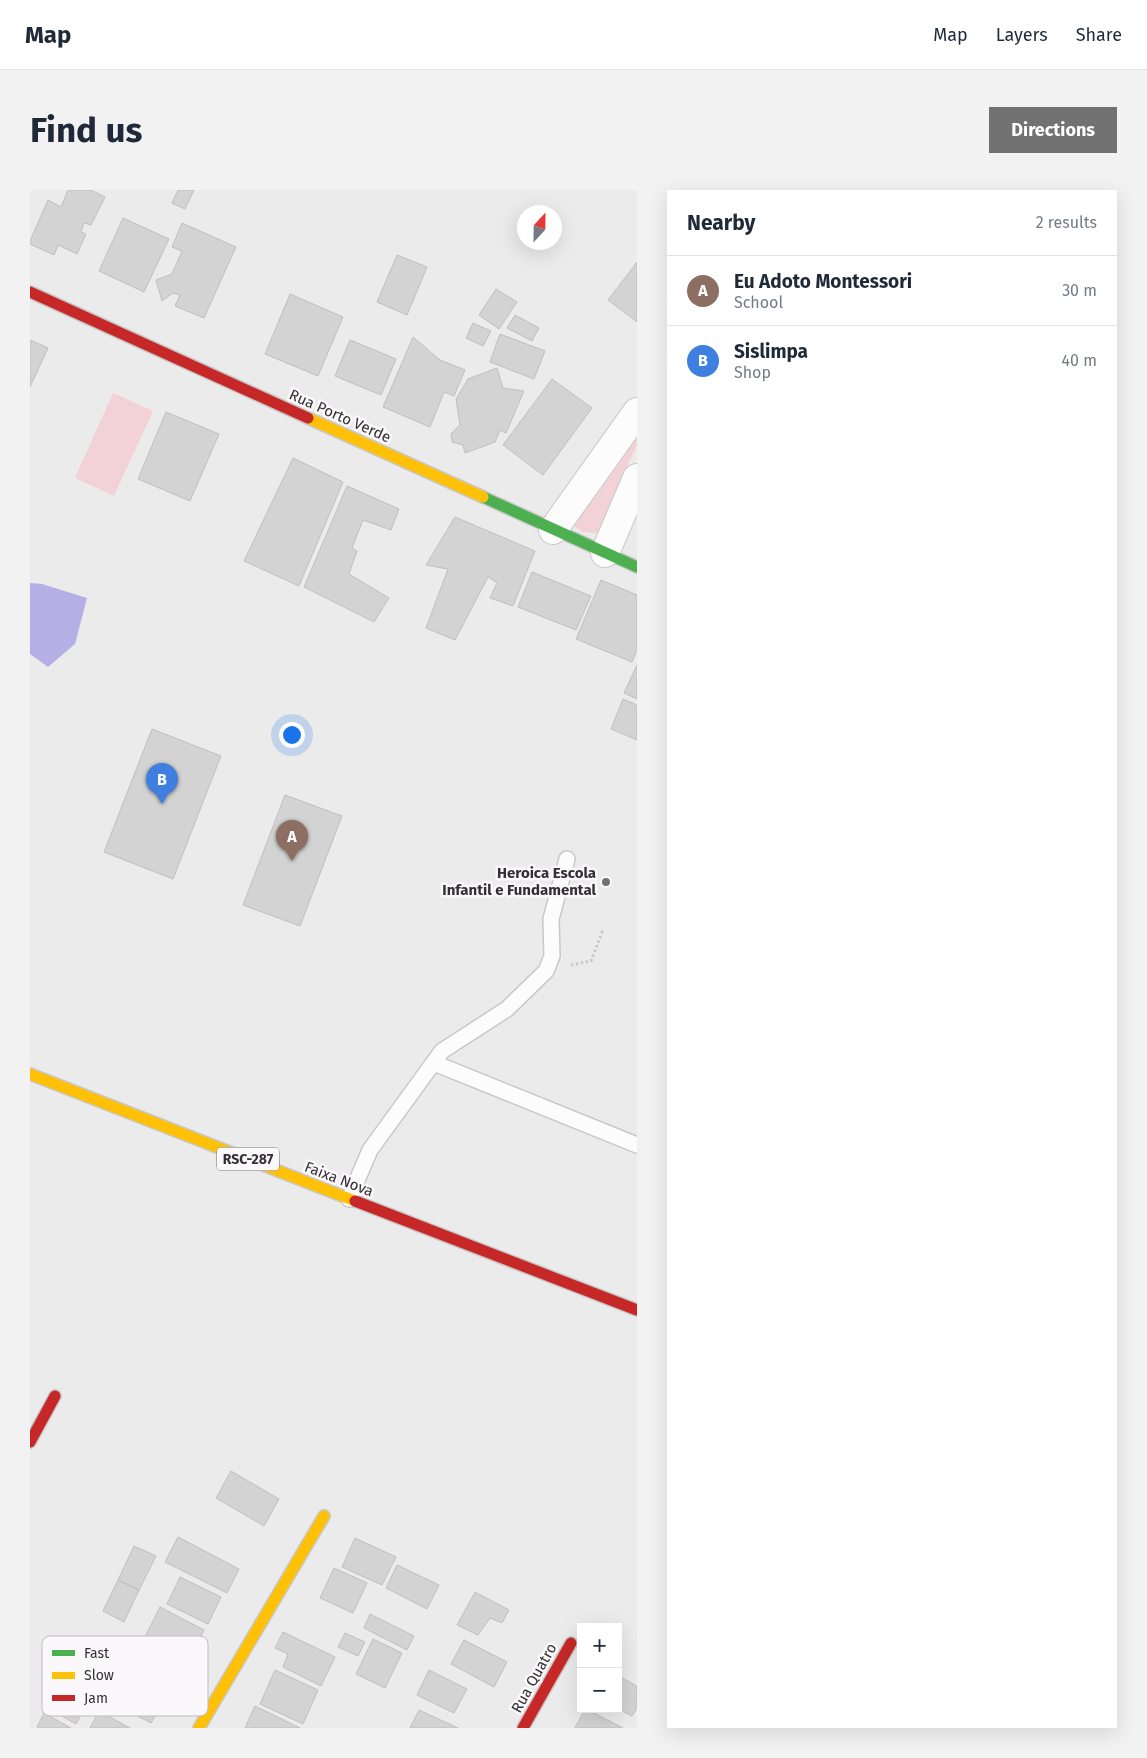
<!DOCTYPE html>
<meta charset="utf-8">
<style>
:root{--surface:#fff;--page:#f2f2f3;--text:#1f2937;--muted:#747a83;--line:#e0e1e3;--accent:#737273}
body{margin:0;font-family:"Fira Sans",sans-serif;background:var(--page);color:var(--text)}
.controls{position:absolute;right:15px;bottom:15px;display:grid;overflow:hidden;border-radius:0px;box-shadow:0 5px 20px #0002}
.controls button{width:45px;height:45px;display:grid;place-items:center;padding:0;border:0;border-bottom:1px solid var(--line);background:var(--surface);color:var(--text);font:25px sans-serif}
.compass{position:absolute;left:487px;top:15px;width:45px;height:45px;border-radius:50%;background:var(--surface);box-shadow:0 5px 20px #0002;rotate:22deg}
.you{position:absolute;left:261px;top:544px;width:18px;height:18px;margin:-12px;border:4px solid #fff;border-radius:50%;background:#1a73e8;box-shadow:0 0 0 8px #1a73e833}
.badge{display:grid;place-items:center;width:32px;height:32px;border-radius:50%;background:var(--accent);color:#fff;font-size:16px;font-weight:700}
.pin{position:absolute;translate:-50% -41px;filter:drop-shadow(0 1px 2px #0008)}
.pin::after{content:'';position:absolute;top:26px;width:18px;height:15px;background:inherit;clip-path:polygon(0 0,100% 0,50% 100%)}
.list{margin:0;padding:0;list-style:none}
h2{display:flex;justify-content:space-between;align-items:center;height:65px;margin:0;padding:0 20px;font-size:21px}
h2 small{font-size:16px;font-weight:400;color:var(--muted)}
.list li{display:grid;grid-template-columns:32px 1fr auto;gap:15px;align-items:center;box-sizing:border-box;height:70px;padding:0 20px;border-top:1px solid var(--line)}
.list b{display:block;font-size:19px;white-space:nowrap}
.list p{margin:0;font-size:16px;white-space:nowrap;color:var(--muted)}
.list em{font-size:16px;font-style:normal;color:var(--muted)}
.map{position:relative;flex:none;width:607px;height:1538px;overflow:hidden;border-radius:0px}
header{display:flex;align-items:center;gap:30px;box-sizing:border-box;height:70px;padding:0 25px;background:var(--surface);border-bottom:1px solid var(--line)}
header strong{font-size:24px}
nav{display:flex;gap:28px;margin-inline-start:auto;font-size:18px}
.intro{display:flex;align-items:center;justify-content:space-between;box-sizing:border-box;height:120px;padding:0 30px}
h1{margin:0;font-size:35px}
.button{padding:12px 22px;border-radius:0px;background:var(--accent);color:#fff;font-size:18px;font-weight:700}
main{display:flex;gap:30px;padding:0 30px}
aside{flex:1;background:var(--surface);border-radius:0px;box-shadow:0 5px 20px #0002}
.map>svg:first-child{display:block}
.green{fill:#f2d1d7}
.water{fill:#b5afe6}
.building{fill:#d4d3d3;stroke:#c0bebf}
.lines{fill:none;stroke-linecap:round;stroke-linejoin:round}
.lane-casing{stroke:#c8c8c8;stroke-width:18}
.street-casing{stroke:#c8c8c8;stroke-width:30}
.fast-casing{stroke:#c8c8c8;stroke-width:14}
.slow-casing{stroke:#c8c8c8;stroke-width:14}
.jam-casing{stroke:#c8c8c8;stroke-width:14}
.path{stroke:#cac9ca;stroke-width:3;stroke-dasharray:2.5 2.5;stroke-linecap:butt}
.lane{stroke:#fcfcfc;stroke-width:15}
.street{stroke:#fcfcfc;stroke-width:28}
.fast{stroke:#4caf50;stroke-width:11}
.slow{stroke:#ffc107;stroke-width:11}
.jam{stroke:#c62828;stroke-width:11}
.poi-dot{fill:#737273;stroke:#faf8fa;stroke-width:2}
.labels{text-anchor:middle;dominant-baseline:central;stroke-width:5;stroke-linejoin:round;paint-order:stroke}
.shield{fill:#faf8fa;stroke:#6e6d6e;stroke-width:1}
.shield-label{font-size:14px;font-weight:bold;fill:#323132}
.street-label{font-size:15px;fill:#323132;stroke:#faf8fa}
.poi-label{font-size:15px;font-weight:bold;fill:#323132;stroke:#faf8fa;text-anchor:end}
.key{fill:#faf8fa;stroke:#bebcbe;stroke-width:1}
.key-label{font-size:14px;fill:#323132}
</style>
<header>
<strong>Map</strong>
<nav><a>Map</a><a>Layers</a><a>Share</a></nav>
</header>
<div class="intro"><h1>Find us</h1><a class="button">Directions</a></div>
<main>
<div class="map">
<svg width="607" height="1538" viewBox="0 0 607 1538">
<rect width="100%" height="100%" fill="#ecebec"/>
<!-- green -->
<path class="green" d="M83 203 123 221 84 306 45 288Z
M607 235V255L567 343 552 342 543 335Z"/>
<!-- water -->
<path class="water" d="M0 393 12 394 57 408 45 454 18 477 0 464Z"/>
<!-- building -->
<path class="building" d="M38 0H61L75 7 61 35 54 33 51 42 56 44 47 64 28 55 24 65 0 54V51L18 10 31 17Z
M148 0H164L155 19 142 13Z
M93 28 139 49 114 102 69 81Z
M152 33 206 57 174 128 145 116 150 105 143 103 132 111 126 90 142 84 152 61 142 57Z
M367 65 397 77 377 125 347 112Z
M607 72V132L578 110Z
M466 99 487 112 469 139 449 125Z
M260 104 313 127 288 186 235 164Z
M485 125 509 138 502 151 477 138Z
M443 133 461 141 453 156 436 148Z
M470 144 515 161 504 189 460 172Z
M383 147 410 170 435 180 424 206 414 202 400 237 353 217Z
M0 150 18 158 0 197Z
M320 150 366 169 351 205 305 186Z
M467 178 473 198 494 201 476 243 470 240 465 252 435 263 433 255 422 252 421 244 430 235 426 209 438 189Z
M522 189 562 218 513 285 473 255Z
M136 222 189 244 160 311 108 289Z
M263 268 313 292 269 396 214 371Z
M317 296 369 319 361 340 333 330 322 358 327 361 319 384 359 408 344 432 274 397Z
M425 327 505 361 483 416 460 408 467 393 458 387 425 450 396 438 418 379 396 375Z
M502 382 561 406 546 440 488 417Z
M571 390 607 405V460L602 472 546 449Z
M607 475V509L594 503Z
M593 509 607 515V550L581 539Z
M122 539 191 566 143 689 74 662Z
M255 605 312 626 270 736 213 715Z
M201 1281 249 1309 234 1336 186 1308Z
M148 1347 209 1379 197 1403 135 1372Z
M325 1348 366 1367 352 1395 312 1377Z
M104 1356 126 1366 109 1400 88 1390Z
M367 1375 409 1395 397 1419 356 1398Z
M304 1378 337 1393 323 1423 290 1408Z
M150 1387 191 1407 178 1434 137 1414Z
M88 1390 109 1400 94 1432 73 1421Z
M445 1402 479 1420 472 1433 460 1428 448 1445 427 1435Z
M130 1417 174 1440 160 1469 115 1447Z
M340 1424 384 1446 377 1460 334 1438Z
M253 1442 305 1467 291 1496 253 1477 258 1464 245 1458Z
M315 1443 335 1452 328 1466 308 1457Z
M343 1449 372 1463 355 1498 326 1484Z
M434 1450 477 1472 464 1497 421 1474Z
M87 1476 138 1503 121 1533 71 1507Z
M245 1480 288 1500 273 1534 230 1514Z
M399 1480 437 1499 424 1523 387 1505Z
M588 1486 607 1496V1518L602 1526 588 1519Z
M35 1499 58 1511 46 1534 23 1521Z
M225 1516 270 1538H215Z
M555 1519H556L593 1538H545Z
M389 1520 428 1538H380Z
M69 1521 100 1538H60Z
M14 1523 41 1538H8L7 1537Z"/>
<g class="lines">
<defs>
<path id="lane" d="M404 873 607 955
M319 1009 340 960 412 861 477 819 516 781 522 766 521 729 537 669"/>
<path id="street" d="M523 340 607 222
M575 363 607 288"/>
<path id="fast" d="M453 307 607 377"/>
<path id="slow" d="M278 228 453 307
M0 884 325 1011
M169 1538 294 1326"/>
<path id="jam" d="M0 102 278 228
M325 1011 607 1120
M0 1252 25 1206
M493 1538 541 1453"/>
</defs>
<!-- lane casing -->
<use href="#lane" class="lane-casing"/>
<!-- street casing -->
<use href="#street" class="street-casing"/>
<!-- fast casing -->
<use href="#fast" class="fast-casing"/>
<!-- slow casing -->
<use href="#slow" class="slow-casing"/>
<!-- jam casing -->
<use href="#jam" class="jam-casing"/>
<!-- path -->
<path class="path" d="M541 775 561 771 573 740"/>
<!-- lane -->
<use href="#lane" class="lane"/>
<!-- street -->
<use href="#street" class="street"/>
<!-- fast -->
<use href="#fast" class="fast"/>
<!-- slow -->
<use href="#slow" class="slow"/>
<!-- jam -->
<use href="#jam" class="jam"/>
</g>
<!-- markers -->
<circle class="poi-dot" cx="576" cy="692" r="5"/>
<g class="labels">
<!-- shield labels -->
<rect class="shield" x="187" y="957.5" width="62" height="23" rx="4"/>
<g class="shield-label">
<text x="218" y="969">RSC-287</text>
</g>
<!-- street labels -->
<g class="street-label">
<text transform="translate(310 226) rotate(24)">Rua Porto Verde</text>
<text transform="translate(309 989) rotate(21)">Faixa Nova</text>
<text transform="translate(504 1488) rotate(-61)">Rua Quatro</text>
</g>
<!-- poi labels -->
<g class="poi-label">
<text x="566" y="683">Heroica Escola<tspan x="566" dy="17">Infantil e Fundamental</tspan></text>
</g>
</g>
<!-- legend -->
<rect x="12" y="1446" width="166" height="80" rx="8" class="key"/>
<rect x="22" y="1460" width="23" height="6" fill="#4caf50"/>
<rect x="22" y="1482" width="23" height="7" fill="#ffc107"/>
<rect x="22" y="1505" width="23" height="6" fill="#c62828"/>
<g class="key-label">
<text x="54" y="1468">Fast</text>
<text x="54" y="1490">Slow</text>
<text x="54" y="1513">Jam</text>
</g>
</svg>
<div class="controls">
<button>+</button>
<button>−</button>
</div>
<svg class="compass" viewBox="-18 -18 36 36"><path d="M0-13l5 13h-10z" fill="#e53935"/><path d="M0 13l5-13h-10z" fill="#747a83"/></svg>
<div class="you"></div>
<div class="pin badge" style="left:262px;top:671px;background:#8d6e63">A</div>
<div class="pin badge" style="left:132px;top:614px;background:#3f7fe0">B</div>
</div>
<aside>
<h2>Nearby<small>2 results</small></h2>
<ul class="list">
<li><span class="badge" style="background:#8d6e63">A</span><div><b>Eu Adoto Montessori</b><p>School</p></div><em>30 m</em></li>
<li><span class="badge" style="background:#3f7fe0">B</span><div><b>Sislimpa</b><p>Shop</p></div><em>40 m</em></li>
</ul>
</aside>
</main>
